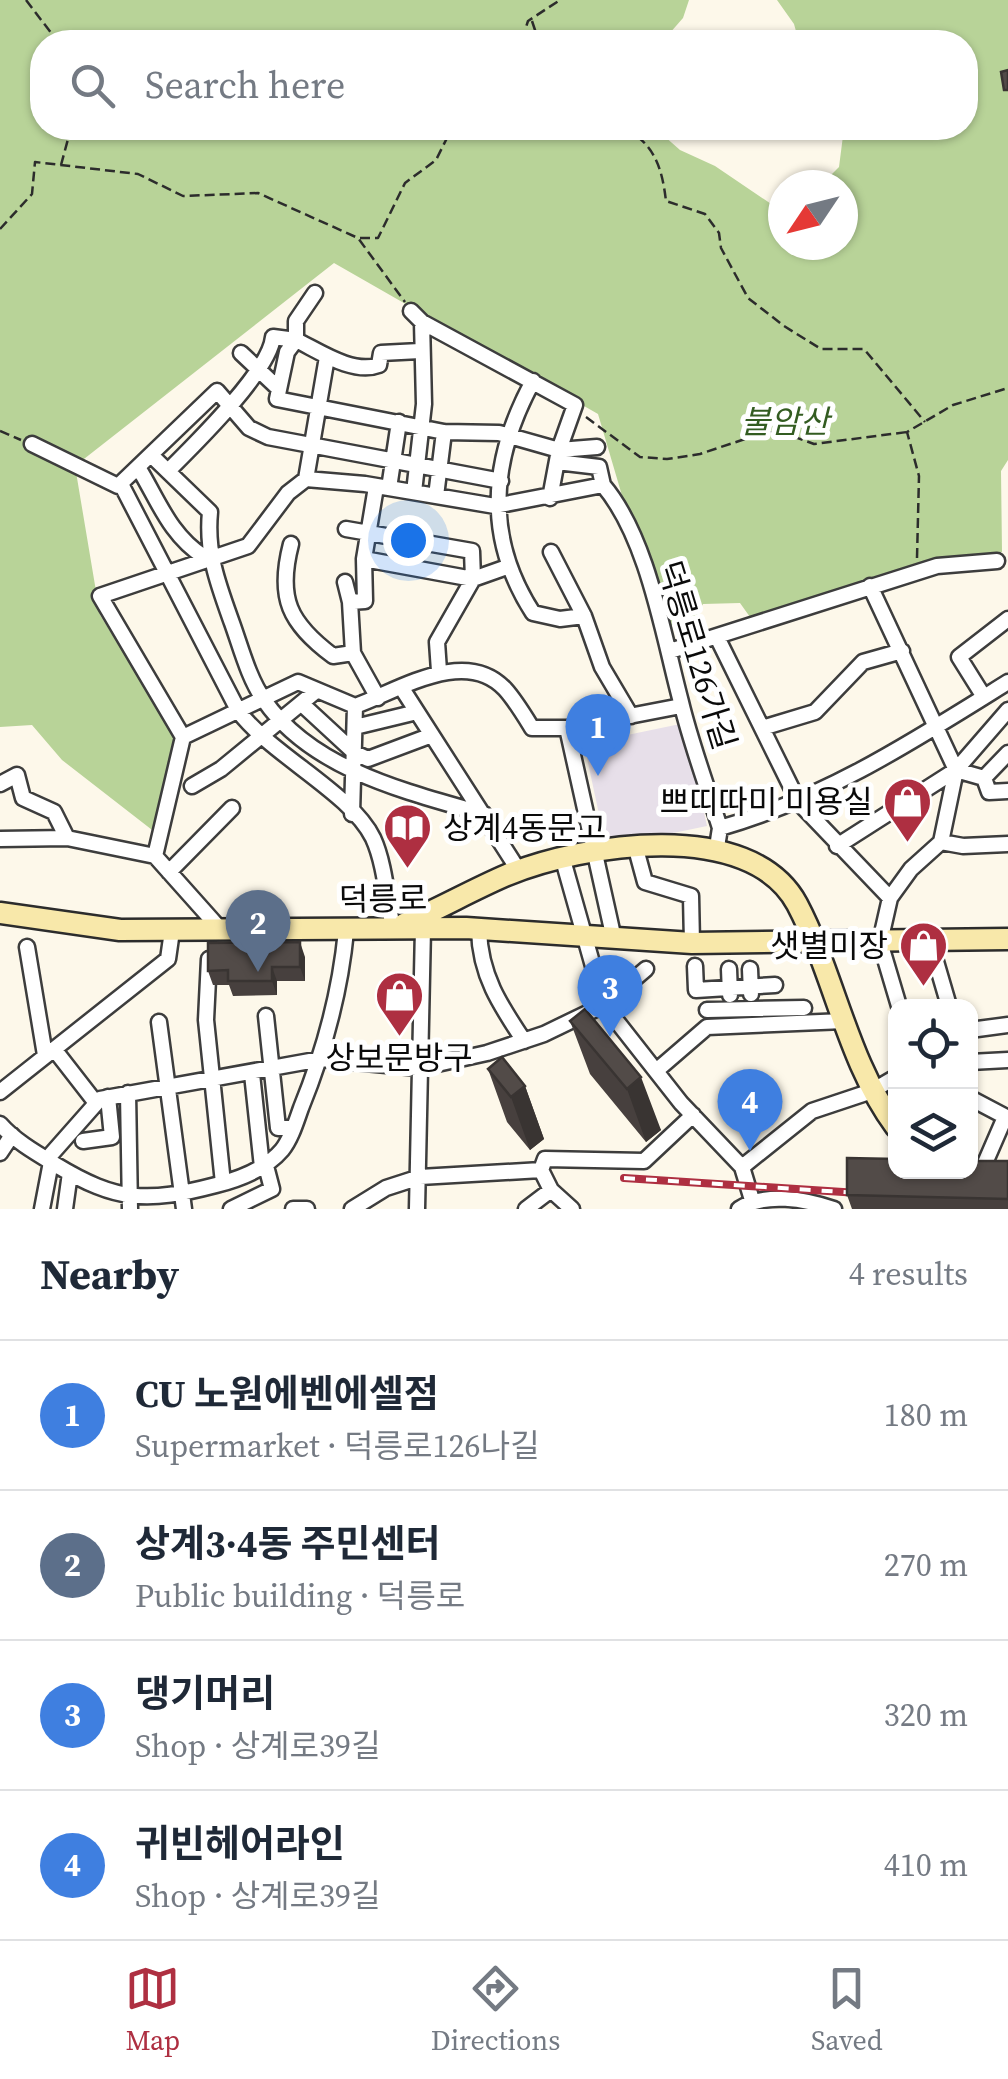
<!DOCTYPE html>
<meta charset="utf-8">
<style>
:root{--surface:#fff;--page:#f6f6f7;--text:#1f2937;--muted:#747a83;--line:#e0e1e3;--accent:#ae2f41}
body{margin:0;font-family:"Source Serif 4","Noto Sans KR",serif;background:var(--page);color:var(--text)}
.controls{position:absolute;right:30px;bottom:30px;display:grid;overflow:hidden;border-radius:20px;box-shadow:0 2px 8px #0004}
.controls button{width:90px;height:90px;display:grid;place-items:center;padding:0;border:0;border-bottom:2px solid var(--line);background:var(--surface);color:var(--text);font:50px sans-serif}
.compass{position:absolute;left:768px;top:170px;width:90px;height:90px;border-radius:50%;background:var(--surface);box-shadow:0 2px 8px #0004;rotate:235deg}
.you{position:absolute;left:408px;top:540px;width:35px;height:35px;margin:-25px;border:8px solid #fff;border-radius:50%;background:#1a73e8;box-shadow:0 0 0 15px #1a73e833}
.badge{display:grid;place-items:center;width:65px;height:65px;border-radius:50%;background:var(--accent);color:#fff;font-size:32px;font-weight:700}
.pin{position:absolute;translate:-50% -82px;filter:drop-shadow(0 2px 5px #0008)}
.pin::after{content:'';position:absolute;top:52px;width:35px;height:30px;background:inherit;clip-path:polygon(0 0,100% 0,50% 100%)}
.list{margin:0;padding:0;list-style:none}
h2{display:flex;justify-content:space-between;align-items:center;height:130px;margin:0;padding:0 40px;font-size:42px}
h2 small{font-size:32px;font-weight:400;color:var(--muted)}
.list li{display:grid;grid-template-columns:65px 1fr auto;gap:30px;align-items:center;box-sizing:border-box;height:150px;padding:0 40px;border-top:2px solid var(--line)}
.list b{display:block;font-size:38px;white-space:nowrap}
.list p{margin:0;font-size:32px;white-space:nowrap;color:var(--muted)}
.list em{font-size:32px;font-style:normal;color:var(--muted)}
.icon{flex:none;width:55px;height:55px;fill:none;stroke:currentColor;stroke-width:2;stroke-linecap:round;stroke-linejoin:round}
.map{position:relative;flex:none;width:1008px;height:1209px;overflow:hidden}
.search{position:absolute;background:var(--surface);box-shadow:0 2px 8px #0004;left:30px;right:30px;top:30px;height:110px;display:flex;align-items:center;gap:25px;box-sizing:border-box;padding:0 35px;border-radius:40px;color:var(--muted);font-size:38px}
.sheet{height:730px;background:var(--surface)}
nav{display:flex;justify-content:space-around;align-items:center;box-sizing:border-box;height:140px;border-top:2px solid var(--line);background:var(--surface);font-size:28px;color:var(--muted)}
nav a{display:grid;justify-items:center;gap:5px}
nav .on{color:var(--accent)}
.map>svg:first-child{display:block}
.industrial{fill:#e7dfe9}
.forest{fill:#b8d398}
.lines{fill:none;stroke-linecap:round;stroke-linejoin:round}
.minor-casing{stroke:#3d3d3d;stroke-width:19}
.secondary-casing{stroke:#2c2c2c;stroke-width:25}
.path{stroke:#2c2c2c;stroke-width:2.5;stroke-dasharray:10 5;stroke-linecap:butt}
.minor{stroke:#fff;stroke-width:14}
.secondary{stroke:#f8e8aa;stroke-width:20}
.rail-casing{stroke:#ae2f41;stroke-width:8}
.rail{stroke:#fff;stroke-width:4;stroke-dasharray:11;stroke-linecap:butt}
.wall{fill:#47403e}
.shaded-wall{fill:#393432}
.building{fill:#524b48;stroke:#393432;stroke-width:2.5}
.labels{text-anchor:middle;dominant-baseline:central;stroke-width:10;stroke-linejoin:round;paint-order:stroke}
.park-label{font-size:32px;font-style:italic;fill:#335c21;stroke:#fff}
.street-label{font-size:32px;fill:#0a0a0a;stroke:#fff}
.poi-label{font-size:32px;fill:#0a0a0a;stroke:#fff;text-anchor:end}
</style>
<div class="map">
<svg width="1008" height="1209" viewBox="0 0 1008 1209">
<rect width="100%" height="100%" fill="#fdf8ea"/>
<!-- industrial -->
<path class="industrial" d="M685 723 707 826 606 847 584 744Z"/>
<!-- forest -->
<path class="forest" d="M0 0H689L683 18 662 42H42V128H655L680 150 715 166 783 212V245H843V185H821L839 167 844 128H966V42H799L794 24 777 0H1008V460L1001 471 1002 552 935 562 750 617 740 603 703 604 695 619 661 628 598 414 334 263 75 466 100 615 176 736 156 833 62 760 32 725 0 727Z"/>
<g class="lines">
<defs>
<path id="minor" d="M315 293 296 321V340C319 351 353 375 379 365L381 353 420 351
M411 311 422 322 575 405 559 450 550 498
M296 340 287 352 277 399 444 432 499 433 559 450 597 447
M241 353 279 389
M533 381C490 460 484 537 533 613L560 619 584 616
M32 444 118 486 217 391 249 428 268 437 501 481
M151 455 210 512C206 553 218 584 232 623 241 648 249 679 264 700 312 770 408 792 484 814
M557 462 599 467 603 485
M138 467C159 502 170 535 204 557
M168 471C194 445 270 371 273 337L296 340
M306 479 365 484 495 506 603 485C648 538 663 635 681 702 691 744 707 786 720 828L717 847
M306 479 327 357
M121 484 239 712C273 756 351 793 373 838 385 864 387 900 393 928
M376 487 364 559 365 601 350 602 353 653 378 698
M389 488 399 422
M414 492 424 404 422 322
M436 496 444 432
M346 529 472 551 473 579 364 559
M291 544C277 598 289 623 333 656L353 653
M551 552 584 616 602 667 631 716
M345 582 350 602
M870 586 956 770 941 842 911 869 890 898 880 942 899 1006
M717 637 799 803 890 898
M670 651 937 566 997 561
M439 671 437 642 473 579 507 567
M403 690 519 871
M984 697 959 657 1008 619
M303 705 355 753 368 759 432 735
M355 727 417 712
M567 728 614 939
M762 728 815 712 863 662 902 651
M183 737 298 682 355 706C398 691 465 646 505 689 515 700 524 715 532 728H567L681 706
M956 770 984 778 989 792 1008 791
M984 778 1008 753
M0 784 17 775 23 798 54 812 67 838
M192 786 221 769 316 691
M352 814 355 706
M720 828C826 798 915 740 1008 682
M0 839 67 838 155 856 221 930
M941 842 963 846 1008 844
M837 846 956 770 1008 710
M636 849 645 882 691 896 692 943
M155 856 183 737 100 596 248 546 288 493 306 479
M563 860 604 1005 681 1103 742 1167 752 1200
M169 872 232 808
M479 930C480 975 500 1005 524 1041
M930 941 949 1006
M27 947 45 1055
M209 959 206 1020 223 1183
M695 966 696 990 775 985
M729 969 730 995
M750 969 751 994
M707 1010 804 1008
M266 1016 278 1128H293
M159 1022 184 1209
M970 1030 1008 1025
M54 1049 96 1103
M970 1062 1008 1060
M656 1071 707 1027 844 1021
M252 1074 262 1167
M0 1092 168 959 172 931
M128 1093 130 1209
M970 1098 1008 1118
M0 1124C15 1141 36 1153 56 1165 117 1202 147 1203 216 1185 240 1179 266 1169 282 1150 291 1139 296 1122 301 1108 325 1049 340 994 346 931
M83 1141 112 1137 108 1097
M0 1153 12 1135
M47 1159 100 1099 321 1059 419 1068 487 1053 544 1034 604 1005 646 969
M742 1167 812 1111 872 1091 896 1077
M541 1170 545 1159 644 1161 693 1115
M541 1170 551 1190 572 1209
M982 1170 1005 1117
M42 1209 51 1162
M65 1209 70 1173
M231 1209 272 1189 266 1166
M293 1209H307
M352 1209 386 1188 420 1177 541 1170
M417 1209 423 928
M526 1209 551 1190
M739 1209C765 1192 805 1199 834 1209"/>
<path id="secondary" d="M0 913 120 930 466 928 692 943 1008 939
M404 924C439 909 472 890 507 875 582 844 750 817 797 904 835 976 847 1061 896 1127"/>
</defs>
<!-- minor casing -->
<use href="#minor" class="minor-casing"/>
<!-- secondary casing -->
<use href="#secondary" class="secondary-casing"/>
<!-- path -->
<path class="path" d="M26 0 58 42
M532 21 539 42
M505 42 523 36 528 21 560 0
M625 128C655 145 662 168 666 201L705 214 719 233 721 248 748 298 784 326 821 349H864L925 422
M61 165 71 128
M0 229 32 194 35 162 138 174 183 196 258 193 358 238 405 302
M360 238H378L405 183 436 160 452 128
M586 417 640 457 667 459 700 454 763 433 781 432 814 444 907 432
M0 431 21 440
M917 558 919 476 907 432 953 405 1008 388"/>
<!-- minor -->
<use href="#minor" class="minor"/>
<!-- secondary -->
<use href="#secondary" class="secondary"/>
<defs>
<path id="rail" d="M624 1178 874 1194"/>
</defs>
<!-- rail casing -->
<use href="#rail" class="rail-casing"/>
<!-- rail -->
<use href="#rail" class="rail"/>
</g>
<!-- wall -->
<path class="wall" d="M305 957V981H277V995L233 996 229 985H213L208 971Z
M585 1009 661 1130 646 1142 590 1074 570 1021Z
M488 1069 525 1086 544 1139 530 1150 507 1122Z
M1008 1161V1209H852L847 1195Z"/>
<!-- shaded-wall -->
<path class="shaded-wall" d="M300 942 305 957V981L300 967Z
M272 967 277 981V995L272 981Z
M641 1077 661 1130 646 1142 627 1089Z
M525 1086 544 1139 530 1150 511 1097Z"/>
<!-- building -->
<path class="building" d="M1008 70V90H1004L1001 72Z
M300 942V967H272V981H228V970L208 971V943Z
M585 1009 641 1077 627 1089 570 1021Z
M502 1057 525 1086 511 1097 488 1069Z
M847 1158 896 1159V1172H970V1161H1008V1199L847 1195Z"/>
<!-- icons -->
<defs>
<symbol id="shop-pin" viewBox="-11 -11 22 30"><path d="M0 17L-7.5 6A9.5 9.5 0 1 1 7.5 6Z" fill="#ae2f41" stroke="#fff"/><path d="M-5-2.5h2.3a2.7 3.5 0 0 1 5.4 0H5L5.5 6h-11ZM-1.5-2.5h3a1.5 2.3 0 0 0-3 0Z" fill="#fff"/></symbol>
<symbol id="library-pin" viewBox="-11 -11 22 30"><path d="M0 17L-7.5 6A9.5 9.5 0 1 1 7.5 6Z" fill="#ae2f41" stroke="#fff"/><path d="M-6-4Q-3-5.5-.7-3.5V5Q-3 3-6 4ZM6-4Q3-5.5 .7-3.5V5Q3 3 6 4Z" fill="#fff"/></symbol>
</defs>
<g fill-rule="evenodd">
<use href="#shop-pin" x="880" y="774" width="55" height="75"/>
<use href="#library-pin" x="380" y="800" width="55" height="75"/>
<use href="#shop-pin" x="896" y="918" width="55" height="75"/>
<use href="#shop-pin" x="372" y="968" width="55" height="75"/>
</g>
<g class="labels">
<!-- park labels -->
<g class="park-label">
<text x="785" y="422">불암산</text>
</g>
<!-- street labels -->
<g class="street-label">
<text transform="translate(697 655) rotate(73)">덕릉로126가길</text>
<text transform="translate(383 899) rotate(-1)">덕릉로</text>
</g>
<!-- poi labels -->
<g class="poi-label">
<text x="873" y="802">쁘띠따미 미용실</text>
<text x="443" y="828" text-anchor="start">상계4동문고</text>
<text x="888" y="946">샛별미장</text>
<text x="399" y="1058" text-anchor="middle">상보문방구</text>
</g>
</g>
</svg>
<div class="controls">
<button><svg class="icon" aria-label="locate" viewBox="0 0 24 24"><circle cx="12" cy="12" r="6"/><path d="M12 2v4M12 18v4M2 12h4M18 12h4"/></svg></button>
<button><svg class="icon" aria-label="layers" viewBox="0 0 24 24"><path d="M12 4l9 5-9 5-9-5zM3 14l9 5 9-5"/></svg></button>
</div>
<svg class="compass" viewBox="-18 -18 36 36"><path d="M0-13l5 13h-10z" fill="#e53935"/><path d="M0 13l5-13h-10z" fill="#747a83"/></svg>
<div class="you"></div>
<div class="pin badge" style="left:598px;top:776px;background:#3f7fe0">1</div>
<div class="pin badge" style="left:258px;top:972px;background:#5c6f8a">2</div>
<div class="pin badge" style="left:610px;top:1037px;background:#3f7fe0">3</div>
<div class="pin badge" style="left:750px;top:1151px;background:#3f7fe0">4</div>
<div class="search"><svg class="icon" aria-label="search" viewBox="0 0 24 24"><circle cx="10" cy="10" r="6"/><path d="M15 15l6 6"/></svg>Search here</div>
</div>
<section class="sheet">
<h2>Nearby<small>4 results</small></h2>
<ul class="list">
<li><span class="badge" style="background:#3f7fe0">1</span><div><b>CU 노원에벤에셀점</b><p>Supermarket · 덕릉로126나길</p></div><em>180 m</em></li>
<li><span class="badge" style="background:#5c6f8a">2</span><div><b>상계3·4동 주민센터</b><p>Public building · 덕릉로</p></div><em>270 m</em></li>
<li><span class="badge" style="background:#3f7fe0">3</span><div><b>댕기머리</b><p>Shop · 상계로39길</p></div><em>320 m</em></li>
<li><span class="badge" style="background:#3f7fe0">4</span><div><b>귀빈헤어라인</b><p>Shop · 상계로39길</p></div><em>410 m</em></li>
</ul>
</section>
<nav>
<a class="on"><svg class="icon" aria-label="map" viewBox="0 0 24 24"><path d="M3 6l6-2 6 2 6-2v14l-6 2-6-2-6 2zM9 4v14M15 6v14"/></svg>Map</a>
<a><svg class="icon" aria-label="directions" viewBox="0 0 24 24"><path d="M12 3l9 9-9 9-9-9zM9 14v-3h6M13 9l2 2-2 2"/></svg>Directions</a>
<a><svg class="icon" aria-label="saved" viewBox="0 0 24 24"><path d="M7 4h10v16l-5-4-5 4z"/></svg>Saved</a>
</nav>
